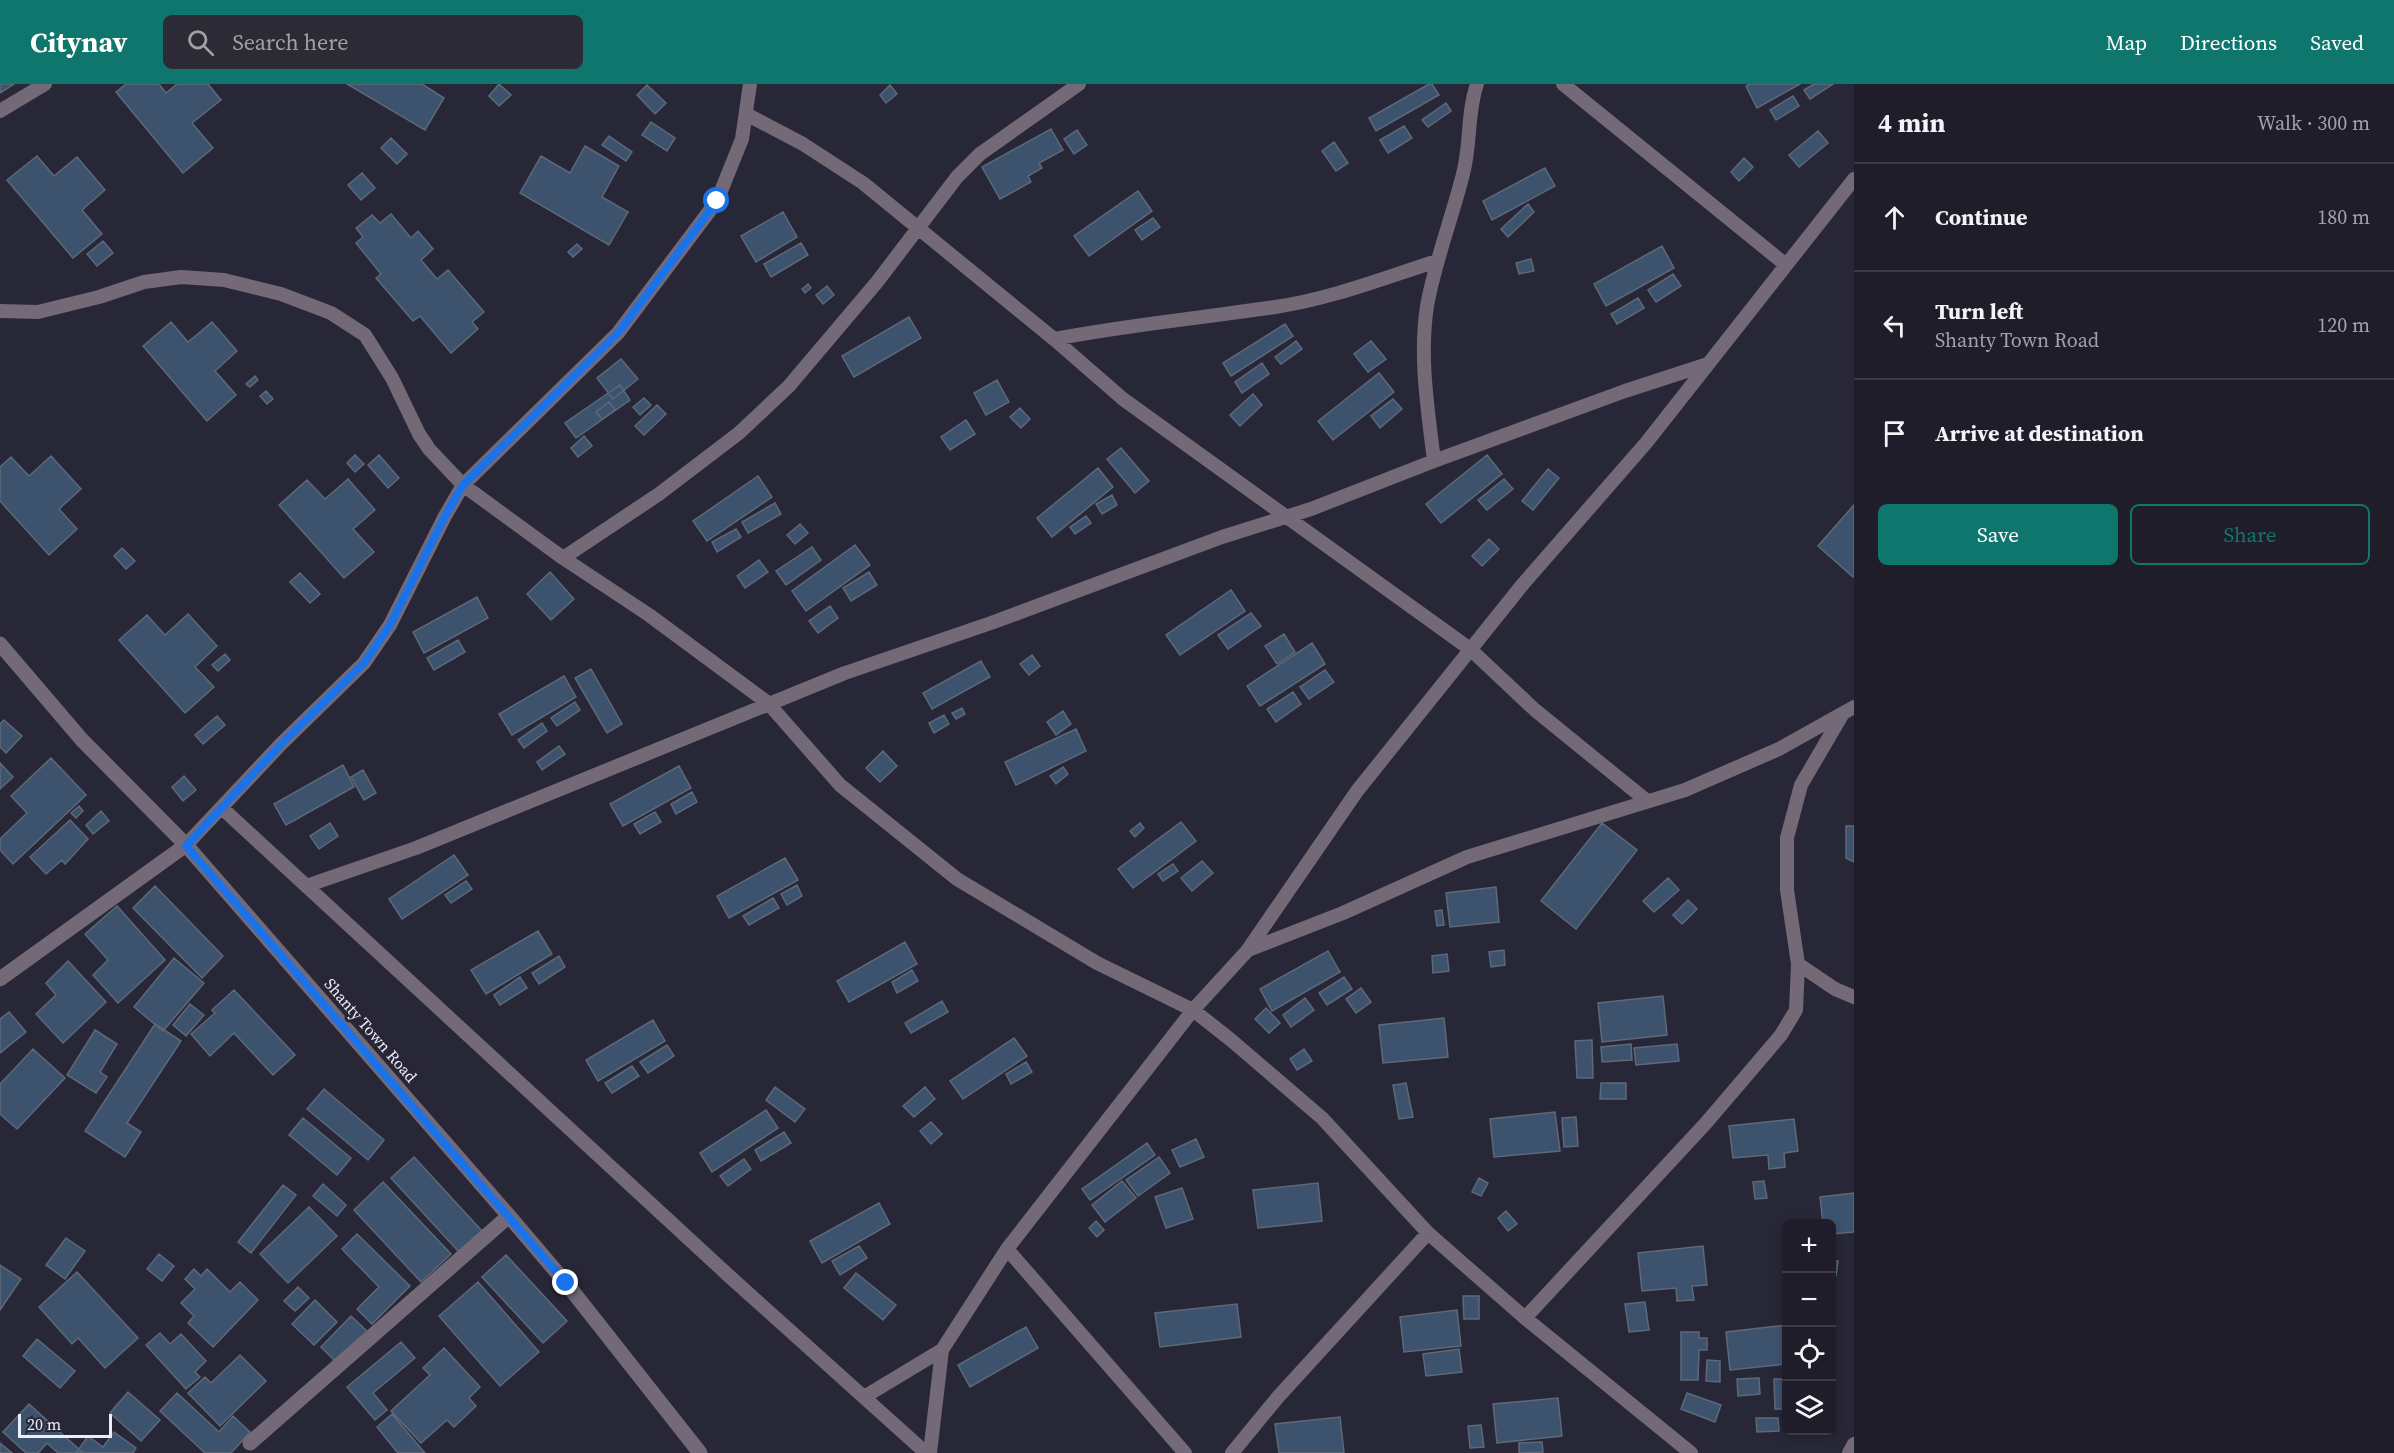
<!DOCTYPE html>
<meta charset="utf-8">
<style>
:root{--surface:#1e1d29;--page:#2b2a35;--text:#f1f3f6;--muted:#a1a2a8;--line:#3c3b46;--accent:#0f766e}
body{margin:0;font-family:"Source Serif 4",serif;background:var(--page);color:var(--text)}
.controls{position:absolute;right:18px;bottom:18px;display:grid;overflow:hidden;border-radius:9px;box-shadow:0 3px 9px #0003}
.controls button{width:54px;height:54px;display:grid;place-items:center;padding:0;border:0;border-bottom:2px solid var(--line);background:var(--surface);color:var(--text);font:30px sans-serif}
.scale{position:absolute;left:18px;bottom:15px;width:94px;box-sizing:border-box;padding-left:6px;border:3px solid #ededf8;border-top:0;font-size:16px;line-height:21px;white-space:nowrap;color:#ededf8;-webkit-text-stroke:4px #282737;paint-order:stroke}
.stop{position:absolute;width:18px;height:18px;margin:-14px;border:4px solid #1a73e8;border-radius:50%;background:#fff}
.stop.end{background:#1a73e8;border-color:#fff;box-shadow:0 2px 6px #0008}
.list{margin:0;padding:0;list-style:none}
h2{display:flex;justify-content:space-between;align-items:center;height:78px;margin:0;padding:0 24px;font-size:26px}
h2 small{font-size:20px;font-weight:400;color:var(--muted)}
.list li{display:grid;grid-template-columns:39px 1fr auto;gap:18px;align-items:center;box-sizing:border-box;height:108px;padding:0 24px;border-top:2px solid var(--line)}
.list b{display:block;font-size:22px;white-space:nowrap}
.list p{margin:0;font-size:20px;white-space:nowrap;color:var(--muted)}
.list em{font-size:20px;font-style:normal;color:var(--muted)}
.actions{display:flex;gap:12px;padding:18px 24px}
.actions a{flex:1;padding:14px 0;border:2px solid var(--accent);border-radius:9px;text-align:center;font-size:21px;color:var(--accent)}
.actions .main{background:var(--accent);color:#fff}
.icon{flex:none;width:33px;height:33px;fill:none;stroke:currentColor;stroke-width:2;stroke-linecap:round;stroke-linejoin:round}
.map{position:relative;flex:none;width:1854px;height:1369px;overflow:hidden}
header{display:flex;align-items:center;gap:36px;box-sizing:border-box;height:84px;padding:0 30px;background:var(--accent);color:#fff}
header strong{font-size:28px}
nav{display:flex;gap:33px;margin-inline-start:auto;font-size:21px}
.search{width:420px;height:54px;background:var(--page);display:flex;align-items:center;gap:15px;box-sizing:border-box;padding:0 21px;border-radius:9px;color:var(--muted);font-size:22px}
main{display:flex}
aside{flex:1;background:var(--surface)}
.map>svg:first-child{display:block}
.building{fill:#3d526d;stroke:#5d6979;stroke-width:1.5}
.lines{fill:none;stroke-linecap:round;stroke-linejoin:round}
.lane{stroke:#736977;stroke-width:14}
.street{stroke:#736977;stroke-width:15}
.route{stroke:#1a73e8;stroke-width:8}
.labels{text-anchor:middle;dominant-baseline:central;stroke-width:6;stroke-linejoin:round;paint-order:stroke}
.street-label{font-size:16px;fill:#ededf8;stroke:#282737}
</style>
<header>
<strong>Citynav</strong>
<div class="search"><svg class="icon" aria-label="search" viewBox="0 0 24 24"><circle cx="10" cy="10" r="6"/><path d="M15 15l6 6"/></svg>Search here</div>
<nav><a>Map</a><a>Directions</a><a>Saved</a></nav>
</header>
<main>
<div class="map">
<svg width="1854" height="1369" viewBox="0 0 1854 1369">
<rect width="100%" height="100%" fill="#282737"/>
<!-- building -->
<path class="building" d="M0 0H14L0 9Z
M126 0H159L166 9 177 0H208L221 16 192 39 213 64 183 89 116 8Z
M347 0H422L444 14 425 46Z
M499 0 511 11 499 22 489 12Z
M1429 0H1432L1439 11 1376 47 1369 34Z
M1750 0H1800L1757 24 1746 2Z
M1833 0 1810 15 1804 6 1814 0Z
M647 1 666 19 655 30 637 11Z
M890 1 897 10 886 19 880 11Z
M1793 12 1799 22 1776 36 1770 26Z
M1446 19 1451 27 1428 43 1422 36Z
M651 38 675 54 667 67 642 51Z
M1404 42 1412 54 1388 69 1380 56Z
M1051 45 1063 66 1039 79 1042 84 1028 92 1031 98 1000 115 982 83Z
M1077 46 1087 61 1074 70 1064 55Z
M1818 47 1828 59 1799 83 1789 71Z
M609 52 632 68 626 77 602 61Z
M391 54 407 70 397 80 381 64Z
M1334 58 1348 79 1336 87 1322 67Z
M585 62 619 82 602 113 628 128 609 161 520 109 541 72 570 89Z
M37 72 54 92 77 73 105 106 82 126 102 150 73 174 7 96Z
M1744 74 1753 83 1739 97 1731 88Z
M1545 84 1555 102 1492 136 1483 117Z
M362 89 375 104 361 116 348 101Z
M1138 107 1152 127 1089 172 1074 152Z
M1528 120 1534 128 1508 153 1501 145Z
M783 128 797 153 756 178 741 152Z
M391 130 411 154 418 147 433 165 421 176 437 195 448 186 484 228 472 238 478 245 451 269 420 232 413 237 376 194 381 190 356 159 363 153 356 144 372 131 380 139Z
M1153 134 1160 143 1142 156 1135 146Z
M103 157 113 169 97 182 87 170Z
M801 159 808 171 771 193 764 180Z
M577 160 582 165 573 173 568 168Z
M1662 162 1674 184 1606 222 1594 200Z
M1531 175 1534 187 1519 190 1516 179Z
M1673 190 1681 202 1656 218 1648 206Z
M808 200 811 204 805 209 802 205Z
M827 202 834 211 823 220 816 211Z
M1638 214 1644 224 1617 240 1611 230Z
M909 233 921 254 854 293 842 272Z
M171 238 188 258 212 238 237 267 215 287 236 311 207 337 143 262Z
M1285 240 1293 252 1231 292 1223 279Z
M1296 257 1302 265 1281 280 1275 273Z
M1371 257 1386 275 1368 288 1354 270Z
M621 275 638 295 613 315 597 294Z
M1262 279 1269 290 1242 309 1235 298Z
M1379 289 1394 308 1333 356 1318 337Z
M255 292 258 296 250 303 246 300Z
M997 296 1009 318 986 331 974 309Z
M620 301 630 316 576 354 565 339Z
M266 307 273 315 267 320 260 312Z
M1253 310 1262 321 1240 342 1230 331Z
M644 314 651 321 640 331 633 323Z
M1393 315 1402 325 1380 344 1371 332Z
M609 318 615 326 602 335 596 328Z
M657 321 666 330 644 351 635 342Z
M1020 324 1030 335 1021 344 1010 333Z
M966 336 975 350 950 366 941 353Z
M584 352 592 362 578 373 571 364Z
M1121 364 1149 397 1135 409 1107 375Z
M355 371 364 380 355 388 347 379Z
M379 371 399 394 388 404 368 381Z
M1487 371 1502 390 1441 439 1426 420Z
M51 372 81 405 59 425 77 445 49 471 0 417V383L11 373 29 392Z
M1098 384 1113 403 1052 453 1037 434Z
M1548 385 1559 394 1533 426 1522 417Z
M758 392 772 413 707 457 693 437Z
M348 395 375 426 353 445 374 468 344 494 279 421 307 396 325 415Z
M1504 395 1513 405 1487 426 1478 416Z
M1112 411 1117 421 1102 430 1096 420Z
M775 419 781 430 748 449 742 438Z
M1854 421V492L1853 493 1818 462Z
M1086 432 1091 439 1075 450 1070 443Z
M800 440 808 449 795 460 787 451Z
M736 445 741 453 717 468 712 458Z
M1489 455 1499 465 1482 482 1472 472Z
M855 461 870 481 806 527 792 507Z
M812 463 821 476 786 501 776 487Z
M122 464 135 477 126 485 114 472Z
M759 476 768 488 745 504 737 492Z
M550 488 574 515 551 536 527 510Z
M869 488 877 501 851 517 843 504Z
M300 489 320 510 310 519 290 498Z
M1231 506 1245 527 1180 571 1166 551Z
M477 513 488 534 424 569 413 548Z
M830 522 838 534 818 549 809 537Z
M1251 529 1261 542 1228 565 1218 551Z
M188 530 217 562 195 583 214 603 185 629 119 556 147 531 165 551Z
M1284 550 1295 568 1277 580 1265 562Z
M458 556 465 568 434 586 427 574Z
M1312 559 1325 580 1260 622 1247 602Z
M225 570 230 576 218 587 212 581Z
M1032 571 1040 582 1029 591 1020 580Z
M981 577 990 593 932 625 923 609Z
M591 585 622 640 607 649 575 594Z
M1325 586 1334 598 1309 615 1300 603Z
M564 592 576 613 512 651 499 630Z
M1293 608 1301 620 1276 638 1267 625Z
M575 618 580 626 557 642 551 634Z
M962 624 965 630 956 635 952 629Z
M1063 627 1071 640 1056 651 1047 638Z
M944 631 949 640 934 649 929 639Z
M217 632 225 641 203 660 195 651Z
M4 636 22 652 6 669 0 663V640Z
M542 639 547 647 524 664 518 656Z
M1076 645 1086 667 1016 701 1005 678Z
M559 662 565 670 542 686 537 678Z
M883 667 897 682 880 698 866 684Z
M51 674 86 711 13 780 0 766V755L27 729 11 712Z
M0 679 13 693 0 705Z
M343 681 354 703 286 741 274 720Z
M679 682 691 704 623 742 610 720Z
M1063 683 1068 690 1056 700 1050 692Z
M363 686 376 709 364 716 351 693Z
M184 692 196 706 183 717 172 703Z
M692 708 697 718 676 730 671 720Z
M79 722 83 727 76 734 71 729Z
M101 727 109 737 93 750 86 741Z
M655 728 661 738 640 750 634 740Z
M70 736 88 755 65 780 62 776 46 790 30 773Z
M1181 738 1196 757 1133 804 1118 785Z
M330 739 338 752 319 765 310 752Z
M1140 739 1144 744 1135 753 1130 747Z
M1602 739 1637 766 1576 845 1541 817Z
M1846 742H1854V778L1846 774Z
M454 771 468 791 402 835 389 815Z
M785 774 798 796 729 834 717 812Z
M1202 777 1213 789 1192 807 1181 794Z
M1173 780 1178 787 1163 797 1158 790Z
M1668 794 1679 806 1654 828 1643 817Z
M466 797 472 805 451 819 445 811Z
M797 801 802 812 787 821 781 810Z
M155 802 223 872 202 894 133 824Z
M1496 803 1499 838 1450 843 1446 809Z
M773 814 779 824 749 841 743 832Z
M1688 816 1697 825 1682 840 1673 831Z
M117 822 165 876 118 919 93 891 108 876 85 850Z
M1442 826 1444 841 1437 842 1435 827Z
M538 847 552 870 486 910 471 886Z
M905 858 917 880 849 918 837 897Z
M1504 866 1505 881 1491 883 1489 868Z
M1328 867 1340 888 1272 927 1260 905Z
M1447 870 1449 887 1433 889 1432 872Z
M559 872 565 883 539 900 532 889Z
M174 874 204 899 163 947 134 923Z
M68 877 106 918 63 959 36 930 56 911 46 899Z
M912 886 918 897 897 909 892 898Z
M520 893 527 904 500 921 494 911Z
M1344 893 1352 905 1327 921 1319 909Z
M1361 904 1371 918 1356 929 1346 915Z
M234 906 295 971 273 991 234 949 210 972 191 950 215 929 212 926Z
M1663 912 1667 951 1602 958 1598 919Z
M1305 914 1314 926 1291 943 1283 931Z
M942 917 948 928 911 949 905 939Z
M190 920 204 931 186 952 173 941Z
M1266 924 1280 939 1269 949 1255 935Z
M9 928 26 948 0 969V935Z
M1444 934 1448 973 1383 979 1379 941Z
M653 936 665 957 598 997 586 976Z
M155 940 181 957 127 1039 141 1048 125 1073 85 1047Z
M95 946 117 960 100 988 107 993 96 1009 67 991Z
M1014 954 1027 972 963 1015 950 997Z
M1592 956 1593 994H1577L1575 957Z
M1631 960 1632 976 1602 978 1601 963Z
M1677 960 1679 977 1636 981 1634 964Z
M667 961 674 972 648 989 640 978Z
M33 965 65 994 17 1045 0 1030V1000Z
M1304 965 1312 977 1297 986 1290 975Z
M1026 978 1032 988 1011 1000 1006 990Z
M632 982 639 992 612 1009 605 999Z
M1406 999 1413 1033 1399 1035 1393 1001Z
M1601 999H1626V1015H1600Z
M775 1003 805 1025 795 1038 766 1016Z
M925 1003 935 1015 914 1033 903 1022Z
M324 1005 384 1056 368 1076 307 1025Z
M766 1026 778 1044 712 1088 700 1069Z
M1555 1028 1560 1067 1494 1073 1490 1035Z
M1576 1033 1578 1062 1564 1063 1562 1034Z
M303 1034 351 1074 337 1091 289 1051Z
M1794 1035 1798 1067 1784 1069 1785 1083 1769 1085 1768 1071 1733 1074 1729 1042Z
M931 1038 942 1050 931 1060 920 1047Z
M784 1048 791 1059 761 1077 755 1066Z
M1196 1055 1204 1073 1180 1083 1172 1066Z
M1147 1059 1155 1071 1090 1116 1082 1105Z
M414 1073 482 1147 459 1168 391 1094Z
M1159 1073 1170 1089 1138 1112 1126 1096Z
M744 1075 751 1085 728 1102 720 1092Z
M1479 1094 1488 1099 1481 1112 1472 1108Z
M1122 1097 1136 1114 1105 1138 1092 1121Z
M1764 1097 1767 1114 1755 1115 1753 1098Z
M383 1098 451 1170 421 1198 354 1126Z
M1318 1099 1322 1137 1258 1144 1253 1106Z
M323 1100 346 1121 337 1132 313 1112Z
M283 1101 296 1111 251 1169 238 1158Z
M1182 1104 1193 1135 1166 1144 1155 1113Z
M1854 1109V1148L1832 1150V1140H1823L1820 1113Z
M879 1119 890 1140 822 1179 810 1157Z
M309 1123 337 1152 288 1199 260 1170Z
M1506 1127 1517 1140 1508 1147 1498 1134Z
M1096 1137 1104 1146 1097 1153 1089 1144Z
M357 1150 410 1202 372 1240 357 1225 379 1203 342 1165Z
M66 1154 85 1167 65 1195 46 1181Z
M859 1162 867 1174 840 1191 832 1177Z
M1703 1162 1707 1201 1692 1202 1694 1216 1677 1217 1676 1204 1642 1207 1638 1169Z
M159 1170 174 1182 162 1197 147 1185Z
M506 1171 567 1237 543 1259 482 1193Z
M1832 1176 1838 1177 1836 1192H1832Z
M0 1181 21 1195 0 1226Z
M194 1185 201 1192 207 1185 230 1208 240 1198 258 1216 213 1263 188 1239 194 1232 181 1219 195 1205 185 1195Z
M77 1188 138 1254 105 1284 78 1254 72 1260 39 1223Z
M856 1189 896 1221 883 1236 844 1204Z
M478 1198 539 1268 500 1302 439 1232Z
M298 1203 309 1214 295 1227 284 1217Z
M1463 1212H1479V1235H1464Z
M315 1216 337 1238 314 1261 292 1240Z
M1645 1218 1649 1246 1629 1248 1625 1220Z
M1237 1220 1241 1253 1160 1263 1155 1229Z
M1457 1226 1461 1262 1404 1268 1400 1233Z
M351 1232 372 1252 341 1283 321 1263Z
M1786 1241V1280L1730 1286 1726 1248Z
M1026 1243 1038 1264 970 1303 958 1281Z
M1681 1248H1699V1254H1707V1266H1699L1698 1296H1681Z
M160 1249 170 1260 181 1250 206 1277 195 1288 200 1293 186 1305 146 1261Z
M37 1255 75 1287 60 1304 23 1272Z
M401 1258 415 1274 373 1309 387 1326 375 1336 347 1303Z
M444 1264 480 1303 469 1314 476 1322 454 1343 447 1336 421 1359 391 1327 430 1291 423 1284Z
M1459 1265 1462 1288 1426 1292 1423 1270Z
M240 1271 266 1297 220 1342 188 1309 205 1293 211 1299Z
M1707 1276 1720 1277V1298L1706 1297Z
M1759 1294 1760 1310 1738 1312 1737 1295Z
M1774 1295H1786V1325H1775Z
M128 1308 160 1336 141 1357 110 1329Z
M177 1309 219 1348 233 1332 250 1348 231 1369H205L160 1327Z
M1687 1309 1721 1321 1715 1338 1681 1325Z
M1558 1314 1562 1352 1497 1359 1493 1320Z
M29 1320 83 1369H58L47 1359 38 1369H26L3 1348Z
M392 1330 425 1369H398L377 1343Z
M1340 1333 1344 1369H1279L1275 1340Z
M1756 1334H1778L1779 1347 1757 1348Z
M1481 1341 1484 1363 1470 1364 1468 1342Z
M114 1348 136 1364 133 1369H76L88 1352 103 1363Z
M1542 1358 1543 1368 1519 1369V1359Z
M0 1359 12 1369H0Z"/>
<g class="lines">
<!-- lane -->
<path class="lane" d="M1563 0 1786 181
M0 27 45 0
M746 30 803 60 863 99 1054 255 1123 315 1470 565 1535 626 1647 717
M0 227 38 228 99 213 144 198 181 193 224 196 281 210 331 229 365 251 392 294 419 350 429 365 463 401 563 474 649 531 768 619 840 701 957 795 1097 879 1193 926 1231 956 1322 1034 1428 1149 1525 1234 1691 1369
M1054 255C1127 241 1201 234 1275 223 1330 215 1384 194 1437 177
M1434 377C1428 326 1419 274 1427 222 1435 177 1452 134 1463 90 1471 60 1467 29 1477 0
M563 474 659 410 739 349 789 302 877 198 957 93 980 70 1079 0
M223 725 729 1192 926 1369
M186 761 281 660 364 579 390 541 445 432 463 401 618 249 717 117 742 55 750 0
M306 802 416 764 845 589 991 539 1222 453 1311 425 1434 377 1625 307 1708 280
M1248 866 1343 829 1467 773 1685 706 1779 665 1854 623
M1798 880 1835 905 1854 913
M1007 1165 1185 1369
M1525 1234 1706 1039 1781 951 1796 926 1798 880 1787 806V754L1801 701 1842 631
M864 1313 942 1266
M930 1369 942 1266 1007 1165 1193 926 1247 867 1357 707 1523 500 1646 359 1854 95
M1232 1369 1278 1313 1428 1149
M1849 1369 1854 1360"/>
<!-- street -->
<path class="street" d="M0 560 82 656 186 761 509 1132 566 1199 700 1369
M0 895 186 761
M250 1359 509 1132"/>
</g>
<g class="lines">
<!-- route -->
<path class="route" d="M566 1199 186 762 281 660 364 579 390 541 445 432 463 401 618 249 717 117"/>
</g>
<g class="labels">
<!-- street labels -->
<g class="street-label">
<text transform="translate(371 946) rotate(49)">Shanty Town Road</text>
</g>
</g>
</svg>
<div class="controls">
<button>+</button>
<button>−</button>
<button><svg class="icon" aria-label="locate" viewBox="0 0 24 24"><circle cx="12" cy="12" r="6"/><path d="M12 2v4M12 18v4M2 12h4M18 12h4"/></svg></button>
<button><svg class="icon" aria-label="layers" viewBox="0 0 24 24"><path d="M12 4l9 5-9 5-9-5zM3 14l9 5 9-5"/></svg></button>
</div>
<div class="scale">20 m</div>
<div class="stop" style="left:717px;top:117px"></div>
<div class="stop end" style="left:566px;top:1199px"></div>
</div>
<aside>
<h2>4 min<small>Walk · 300 m</small></h2>
<ul class="list">
<li><svg class="icon" aria-label="ahead" viewBox="0 0 24 24"><path d="M12 20V5M6 11l6-6 6 6"/></svg><div><b>Continue</b></div><em>180 m</em></li>
<li><svg class="icon" aria-label="left" viewBox="0 0 24 24"><path d="M17 20v-9H6M10 6l-5 5 5 5"/></svg><div><b>Turn left</b><p>Shanty Town Road</p></div><em>120 m</em></li>
<li><svg class="icon" aria-label="arrive" viewBox="0 0 24 24"><path d="M6 21V4h12l-3 4 3 4H6"/></svg><div><b>Arrive at destination</b></div></li>
</ul>
<div class="actions"><a class="main">Save</a><a>Share</a></div>
</aside>
</main>
